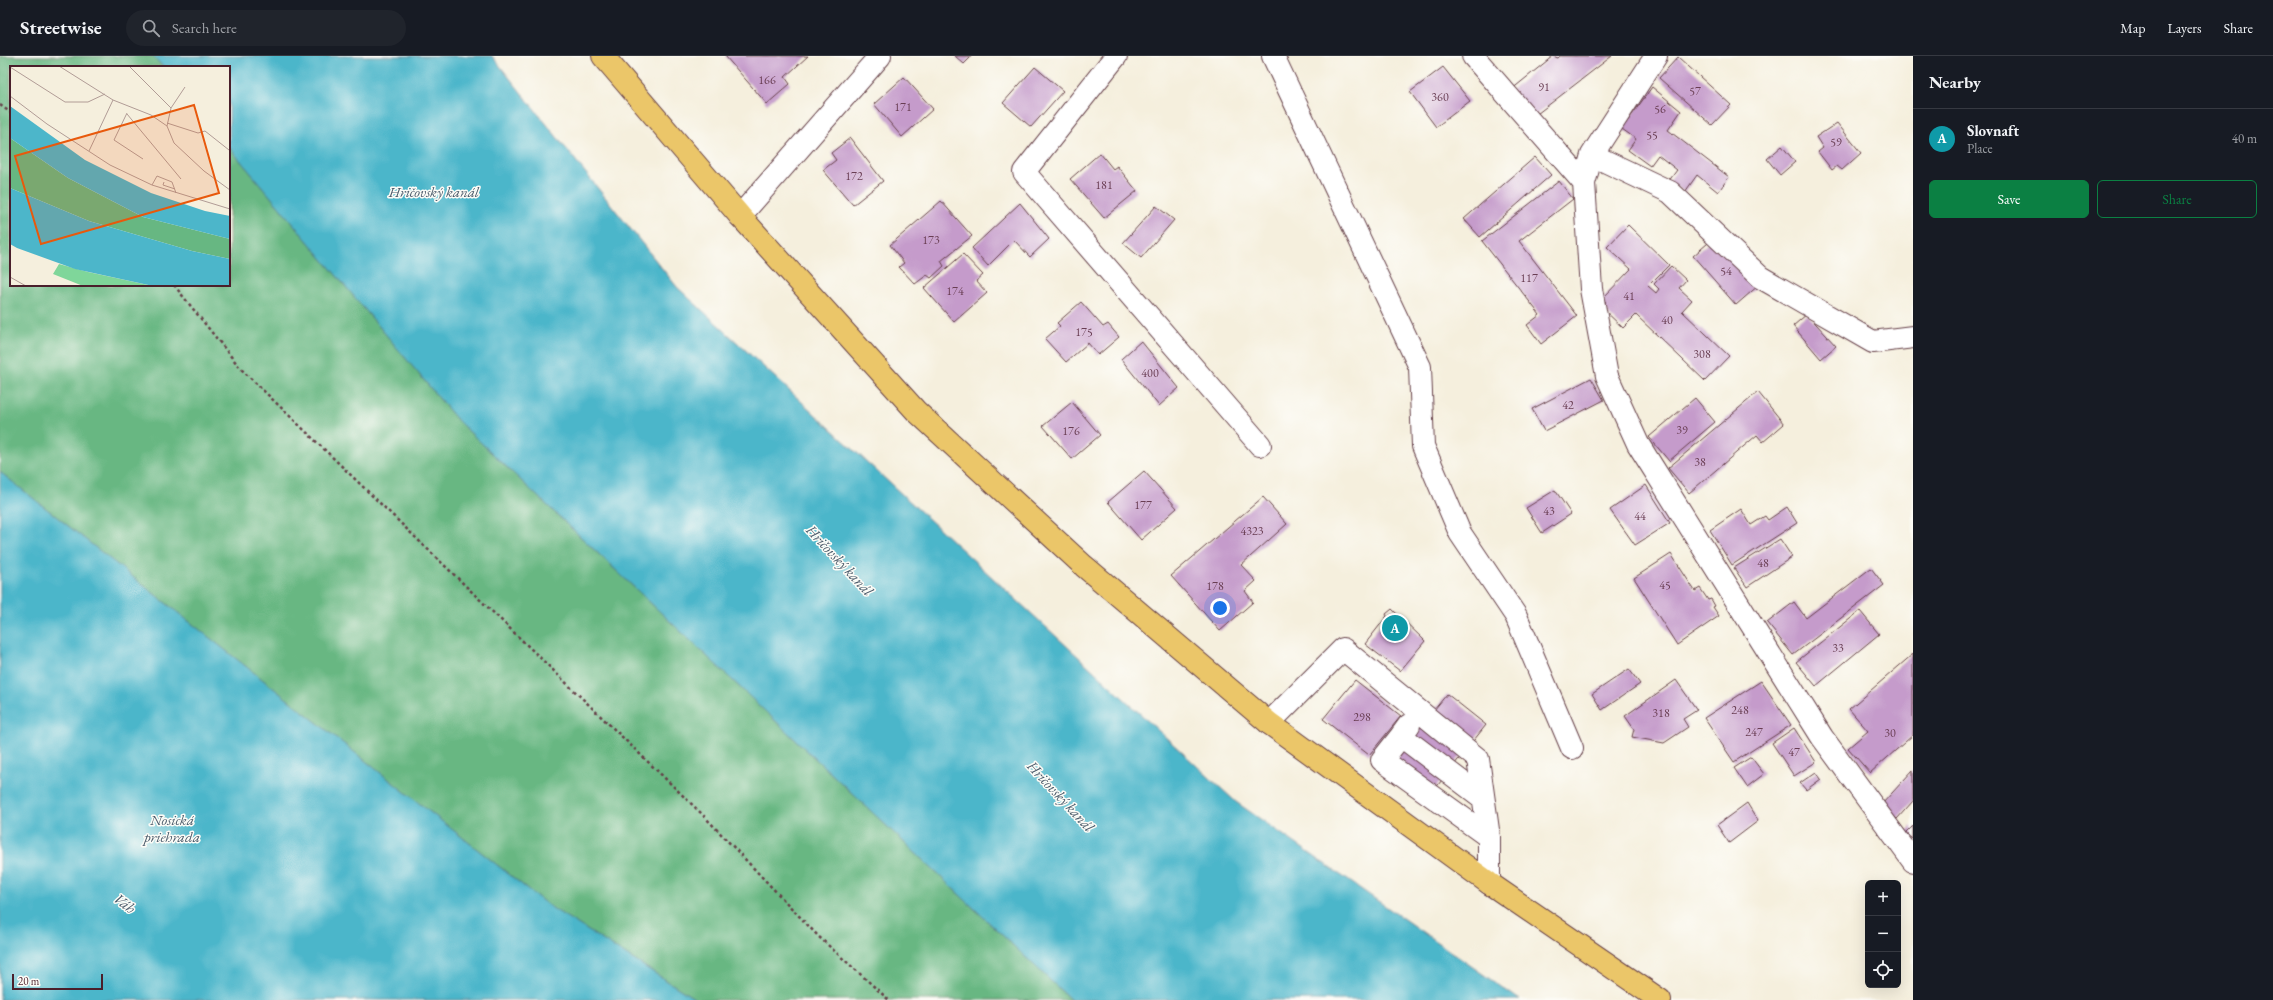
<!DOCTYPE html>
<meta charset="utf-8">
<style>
:root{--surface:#171b24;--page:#20242c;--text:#f1f3f6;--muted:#9ea1a6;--line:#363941;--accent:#0b8043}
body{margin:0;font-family:"EB Garamond",serif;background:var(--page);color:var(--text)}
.controls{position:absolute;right:12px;bottom:12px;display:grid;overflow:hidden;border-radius:6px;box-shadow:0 4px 16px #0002}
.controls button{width:36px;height:36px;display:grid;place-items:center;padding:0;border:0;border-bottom:1px solid var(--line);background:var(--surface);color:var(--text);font:20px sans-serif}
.scale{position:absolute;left:12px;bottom:10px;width:91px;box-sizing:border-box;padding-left:4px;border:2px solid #4a1f2b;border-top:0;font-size:11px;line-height:14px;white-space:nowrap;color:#4a1f2b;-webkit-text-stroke:3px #fdfcf7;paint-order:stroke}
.you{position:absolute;left:1220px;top:552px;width:14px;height:14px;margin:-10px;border:3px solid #fff;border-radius:50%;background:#1a73e8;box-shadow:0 0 0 6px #1a73e833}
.badge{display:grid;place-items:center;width:26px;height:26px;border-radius:50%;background:var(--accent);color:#fff;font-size:13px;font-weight:700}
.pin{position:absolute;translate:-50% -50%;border:2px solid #fff;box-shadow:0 1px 4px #0006}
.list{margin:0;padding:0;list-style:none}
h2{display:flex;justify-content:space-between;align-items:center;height:52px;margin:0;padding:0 16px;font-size:17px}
h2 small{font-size:13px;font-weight:400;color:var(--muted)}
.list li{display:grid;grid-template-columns:26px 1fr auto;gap:12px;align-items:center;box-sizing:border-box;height:60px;padding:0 16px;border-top:1px solid var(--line)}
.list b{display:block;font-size:15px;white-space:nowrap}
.list p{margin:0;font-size:13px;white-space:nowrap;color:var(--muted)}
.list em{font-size:13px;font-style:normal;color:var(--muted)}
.actions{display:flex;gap:8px;padding:12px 16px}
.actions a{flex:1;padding:9px 0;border:1px solid var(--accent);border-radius:6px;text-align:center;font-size:14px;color:var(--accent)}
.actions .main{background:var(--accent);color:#fff}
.icon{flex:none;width:22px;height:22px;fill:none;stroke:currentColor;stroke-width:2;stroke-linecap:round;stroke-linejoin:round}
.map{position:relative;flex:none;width:1913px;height:944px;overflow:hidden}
header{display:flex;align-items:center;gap:24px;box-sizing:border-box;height:56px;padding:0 20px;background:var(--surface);border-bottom:1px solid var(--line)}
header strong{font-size:19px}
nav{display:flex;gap:22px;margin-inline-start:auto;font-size:14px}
.search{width:280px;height:36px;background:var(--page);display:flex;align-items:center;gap:10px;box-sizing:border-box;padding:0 14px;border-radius:22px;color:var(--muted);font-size:15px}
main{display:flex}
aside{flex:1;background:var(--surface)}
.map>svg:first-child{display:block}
.forest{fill:#67b782;stroke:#586b56}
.water{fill:#4cb6ca;stroke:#4b6a7a}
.building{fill:#c59bcb}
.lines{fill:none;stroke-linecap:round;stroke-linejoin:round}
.minor-casing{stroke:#643e46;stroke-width:24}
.major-casing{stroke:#643e46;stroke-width:24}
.path{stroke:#643e46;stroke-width:2.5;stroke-dasharray:3 3;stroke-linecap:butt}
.minor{stroke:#fff;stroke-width:22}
.major{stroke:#ebc669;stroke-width:22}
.labels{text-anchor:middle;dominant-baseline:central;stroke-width:3;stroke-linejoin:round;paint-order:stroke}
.number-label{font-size:12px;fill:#693e53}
.water-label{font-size:15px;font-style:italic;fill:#4b5b6b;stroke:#fdfcf7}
.inset-road{fill:none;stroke:#b19c96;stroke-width:1}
.view{fill:#e8590c;fill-opacity:0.15;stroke:#e8590c;stroke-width:2}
.inset-edge{fill:none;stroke:#4a1f2b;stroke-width:2}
</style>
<header>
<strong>Streetwise</strong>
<div class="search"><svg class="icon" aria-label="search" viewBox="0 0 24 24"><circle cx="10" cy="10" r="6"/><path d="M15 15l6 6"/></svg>Search here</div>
<nav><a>Map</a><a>Layers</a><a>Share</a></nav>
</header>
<main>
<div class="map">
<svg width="1913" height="944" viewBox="0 0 1913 944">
<rect width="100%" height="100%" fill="#fdfcf7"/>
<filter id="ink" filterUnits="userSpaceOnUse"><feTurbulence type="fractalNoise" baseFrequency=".025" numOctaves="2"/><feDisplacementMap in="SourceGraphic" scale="8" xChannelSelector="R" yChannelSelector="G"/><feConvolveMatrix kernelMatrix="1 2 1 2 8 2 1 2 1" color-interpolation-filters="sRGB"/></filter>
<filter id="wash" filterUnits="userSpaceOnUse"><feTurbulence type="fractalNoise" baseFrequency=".012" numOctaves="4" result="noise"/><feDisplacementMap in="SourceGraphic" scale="16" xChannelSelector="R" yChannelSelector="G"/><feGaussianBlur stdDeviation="0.9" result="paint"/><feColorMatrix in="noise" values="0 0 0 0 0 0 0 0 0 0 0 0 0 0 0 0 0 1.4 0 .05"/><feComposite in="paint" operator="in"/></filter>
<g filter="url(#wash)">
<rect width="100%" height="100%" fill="#f5efdd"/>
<!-- forest -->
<path class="forest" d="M0 0H153L163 11H11V229H229V91L459 366 1071 944H697L549 850 0 416Z"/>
<!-- water -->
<path class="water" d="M153 0H492L677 231 1236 746 1520 944H1071L459 366 229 91V11H163Z
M0 416 549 850 697 944H0Z"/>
<g id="blocks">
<!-- building -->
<path class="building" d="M725 0H808L785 21 790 28 767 48Z
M955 0H972L964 8Z
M1553 0 1558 2 1560 0H1612L1533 61 1511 34Z
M1678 1 1731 49 1712 69 1659 22Z
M1035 11 1063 35 1031 71 1003 47Z
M1443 11 1470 45 1436 71 1410 36Z
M904 21 933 53 902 81 874 48Z
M1652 31 1681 55 1668 74 1729 121 1718 136 1697 119 1685 136 1668 126 1677 114 1658 99 1650 110 1628 94 1636 83 1622 73Z
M1837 67 1861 97 1842 114 1837 110 1832 114 1818 96 1823 92 1816 81Z
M850 82 883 125 853 149 823 114 836 104 831 97Z
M1782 90 1795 106 1780 119 1767 103Z
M1100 97 1113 113 1117 110 1137 135 1104 162 1070 123Z
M1535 101 1551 119 1480 181 1464 163Z
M1559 125 1573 143 1519 185 1577 260 1541 288 1527 269 1540 259 1482 185Z
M941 145 972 180 941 205 944 210 931 222 927 219 915 228 899 211 904 207 890 189Z
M1020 147 1049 183 1030 201 1014 184 988 210 972 192Z
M1156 150 1174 164 1141 202 1123 187Z
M1628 169 1669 209 1648 230 1656 237 1659 233 1654 228 1671 210 1686 224 1679 232 1692 244 1682 255 1729 300 1705 325 1636 259 1623 272 1601 251 1606 246 1602 243 1631 213 1607 191Z
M1715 181 1759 229 1736 249 1693 200Z
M963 198 983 219 976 225 987 237 954 266 924 232Z
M1081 246 1103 271 1108 268 1119 281 1098 299 1088 287 1066 306 1045 283 1060 270 1057 267Z
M1807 258 1836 290 1821 303 1793 270Z
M1141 285 1179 332 1159 350 1121 303Z
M1591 322 1604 344 1544 375 1532 353Z
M1758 336 1784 368 1763 386 1757 379 1689 437 1668 412Z
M1695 342 1715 366 1669 405 1649 381Z
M1072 346 1100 379 1072 403 1043 370Z
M1144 415 1177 452 1141 484 1108 446Z
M1646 429 1670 467 1635 489 1610 454Z
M1555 434 1571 458 1542 477 1526 452Z
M1263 441 1287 468 1241 509 1256 525 1245 535 1253 546 1220 575 1171 520Z
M1787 451 1797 467 1732 509 1710 474 1741 453 1751 469 1765 460 1768 464Z
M1780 483 1792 501 1747 531 1734 512Z
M1671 498 1695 535 1700 532 1708 544 1711 543 1715 550 1713 551 1719 560 1677 589 1634 522Z
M1871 512 1884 529 1793 599 1767 567 1794 546 1806 562Z
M1392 553 1425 585 1400 615 1365 588 1387 560 1386 558Z
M1860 555 1879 578 1816 630 1796 606Z
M1913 598V679L1870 717 1848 692 1868 675 1849 653Z
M1629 613 1640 628 1602 654 1592 638Z
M1355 624 1401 660 1369 699 1323 663Z
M1676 624 1697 654 1683 663 1688 671 1664 687 1632 681 1634 673 1625 660Z
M1761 625 1791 669 1734 706 1704 662Z
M1447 638 1486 669 1426 744 1387 712Z
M1794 672 1816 706 1794 720 1772 687Z
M1751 701 1764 718 1747 731 1734 712Z
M1913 714V745L1897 763 1882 748Z
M1816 716 1821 723 1806 734 1800 727Z
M1747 747 1758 765 1729 787 1717 769Z
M1913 770V783L1906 777Z"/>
</g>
</g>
<g filter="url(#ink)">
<use href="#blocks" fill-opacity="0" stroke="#643e46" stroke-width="1"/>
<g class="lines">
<defs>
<path id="minor" d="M1116 0 1024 116 1260 389
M1273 0 1420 311 1423 390 1460 477 1516 560 1572 692
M1473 0 1584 127
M1656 0 1592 99 1584 127 1591 233 1607 320 1638 388 1822 681 1913 805
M1592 99 1670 136 1760 221 1873 286 1913 281
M740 160 880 0
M1269 667 1343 593 1478 703 1489 781V827
M1409 669 1401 680 1483 742
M1401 680 1382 704 1489 781"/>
<path id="major" d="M603 0 740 160 916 355 1084 510 1269 667 1489 827 1660 944"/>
</defs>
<!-- minor casing -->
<use href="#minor" class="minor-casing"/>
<!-- major casing -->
<use href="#major" class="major-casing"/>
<!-- path -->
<path class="path" d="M0 49 11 57
M174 229 241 313 703 759 819 881 889 944"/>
<!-- minor -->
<use href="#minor" class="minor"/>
<!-- major -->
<use href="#major" class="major"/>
</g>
</g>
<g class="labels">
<!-- number labels -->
<g class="number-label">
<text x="767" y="24">166</text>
<text x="1544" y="31">91</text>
<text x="1695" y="35">57</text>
<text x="1440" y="41">360</text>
<text x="903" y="51">171</text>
<text x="1660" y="53">56</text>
<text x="1652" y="79">55</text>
<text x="1836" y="86">59</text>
<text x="854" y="120">172</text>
<text x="1104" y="129">181</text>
<text x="931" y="184">173</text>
<text x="1726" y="215">54</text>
<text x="1529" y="222">117</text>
<text x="955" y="235">174</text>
<text x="1629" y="240">41</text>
<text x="1667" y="264">40</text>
<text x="1084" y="276">175</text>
<text x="1702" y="298">308</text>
<text x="1150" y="317">400</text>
<text x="1568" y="349">42</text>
<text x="1682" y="374">39</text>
<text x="1071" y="375">176</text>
<text x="1700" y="406">38</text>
<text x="1143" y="449">177</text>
<text x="1549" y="455">43</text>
<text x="1640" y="460">44</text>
<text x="1252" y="475">4323</text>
<text x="1763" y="507">48</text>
<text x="1665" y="529">45</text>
<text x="1215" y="530">178</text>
<text x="1838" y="592">33</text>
<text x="1740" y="654">248</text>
<text x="1661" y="657">318</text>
<text x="1362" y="661">298</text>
<text x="1754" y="676">247</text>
<text x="1890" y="677">30</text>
<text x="1794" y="696">47</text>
</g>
<!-- water labels -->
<g class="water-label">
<text x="434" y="135">Hričovský kanál</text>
<text transform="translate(840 504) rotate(47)">Hričovský kanál</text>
<text transform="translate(1061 740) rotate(47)">Hričovský kanál</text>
<text x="172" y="763">Nosická<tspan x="172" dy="17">priehrada</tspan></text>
<text transform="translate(125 847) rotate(38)">Váh</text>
</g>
</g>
<!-- overview -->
<g transform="translate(10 10)">
<rect width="220" height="220" fill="#f5efdd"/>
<path d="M49 198 78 206 143 220H73L43 208Z" fill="#7fd69a"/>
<path d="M0 72 58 112 133 151 220 173V193L182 185 79 155 0 122Z" fill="#67b782"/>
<path d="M0 40 75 94 141 127 195 145 220 150V173L133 151 58 112 0 72ZM0 122 79 155 182 185 220 193V220H143L65 203 7 182 0 178Z" fill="#4cb6ca"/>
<path class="inset-road" d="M49 0 103 34 141 49 157 60M119 0 161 42 157 60 164 77 194 105 220 124M0 1 55 36H78L95 28M0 30 37 58 100 99 142 119 220 143M161 42 175 21M117 47 104 74 133 93M117 48 171 113M157 57 188 67 195 65 219 84M79 85 103 34M154 116 153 119 165 123M142 119 147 110 162 116 166 127M0 211 16 220"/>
<path class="view" d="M184 39 209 127 31 178 5 90Z"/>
<rect width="220" height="220" class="inset-edge"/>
</g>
</svg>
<div class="controls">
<button>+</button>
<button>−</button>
<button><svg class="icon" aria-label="locate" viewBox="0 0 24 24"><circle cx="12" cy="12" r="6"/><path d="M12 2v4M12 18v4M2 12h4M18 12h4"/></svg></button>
</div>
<div class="scale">20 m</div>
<div class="you"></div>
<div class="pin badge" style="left:1395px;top:572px;background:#0f9aa8">A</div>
</div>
<aside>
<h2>Nearby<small></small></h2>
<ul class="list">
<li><span class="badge" style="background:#0f9aa8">A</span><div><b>Slovnaft</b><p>Place</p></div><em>40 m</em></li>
</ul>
<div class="actions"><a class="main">Save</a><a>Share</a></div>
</aside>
</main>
